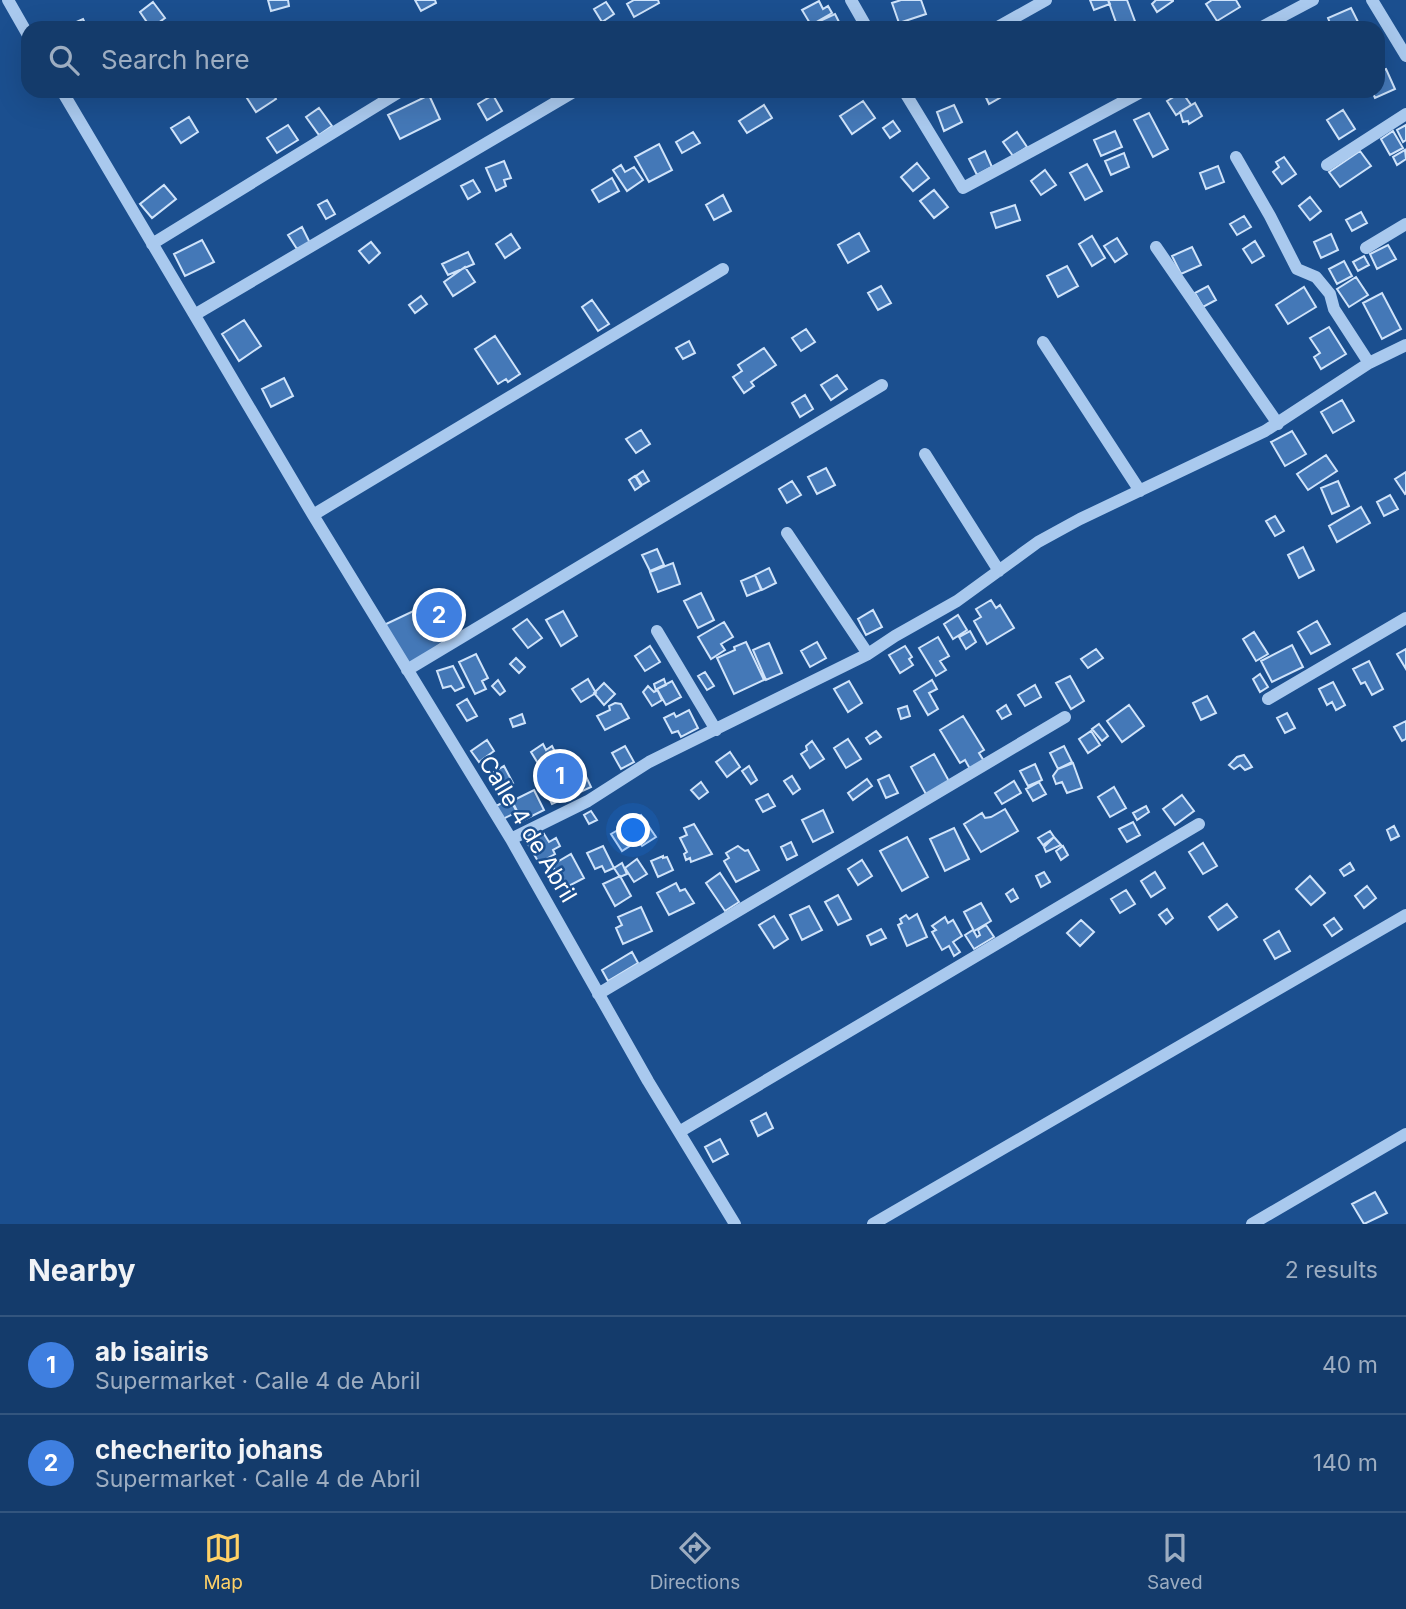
<!DOCTYPE html>
<meta charset="utf-8">
<style>
:root{--surface:#143b6b;--page:#214673;--text:#f1f3f6;--muted:#9dadc1;--line:#33557e;--accent:#ffd166}
body{margin:0;font-family:Inter,sans-serif;background:var(--page);color:var(--text)}
.you{position:absolute;left:634px;top:831px;width:24px;height:24px;margin:-18px;border:5px solid #fff;border-radius:50%;background:#1a73e8;box-shadow:0 0 0 10px #1a73e833}
.badge{display:grid;place-items:center;width:46px;height:46px;border-radius:50%;background:var(--accent);color:#fff;font-size:23px;font-weight:700}
.pin{position:absolute;translate:-50% -50%;border:4px solid #fff;box-shadow:0 2px 7px #0006}
.list{margin:0;padding:0;list-style:none}
h2{display:flex;justify-content:space-between;align-items:center;height:91px;margin:0;padding:0 28px;font-size:30px}
h2 small{font-size:23px;font-weight:400;color:var(--muted)}
.list li{display:grid;grid-template-columns:46px 1fr auto;gap:21px;align-items:center;box-sizing:border-box;height:98px;padding:0 28px;border-top:2px solid var(--line)}
.list b{display:block;font-size:26px;white-space:nowrap}
.list p{margin:0;font-size:23px;white-space:nowrap;color:var(--muted)}
.list em{font-size:23px;font-style:normal;color:var(--muted)}
.icon{flex:none;width:38px;height:38px;fill:none;stroke:currentColor;stroke-width:2;stroke-linecap:round;stroke-linejoin:round}
.map{position:relative;flex:none;width:1406px;height:1224px;overflow:hidden}
.search{position:absolute;background:var(--surface);box-shadow:0 7px 28px #0002;left:21px;right:21px;top:21px;height:77px;display:flex;align-items:center;gap:18px;box-sizing:border-box;padding:0 24px;border-radius:21px;color:var(--muted);font-size:26px}
.sheet{height:287px;background:var(--surface)}
nav{display:flex;justify-content:space-around;align-items:center;box-sizing:border-box;height:98px;border-top:2px solid var(--line);background:var(--surface);font-size:19px;color:var(--muted)}
nav a{display:grid;justify-items:center;gap:4px}
nav .on{color:var(--accent)}
.map>svg:first-child{display:block}
.building{fill:#4478b7;stroke:#cfe3fa;stroke-width:2}
.lines{fill:none;stroke-linecap:round;stroke-linejoin:round}
.minor{stroke:#a9c9ee;stroke-width:12}
.labels{text-anchor:middle;dominant-baseline:central;stroke-width:5;stroke-linejoin:round;paint-order:stroke}
.street-label{font-size:23px;fill:#fff;stroke:#1b4f8f}
</style>
<div class="map">
<svg width="1406" height="1224" viewBox="0 0 1406 1224">
<rect width="100%" height="100%" fill="#1b4f8f"/>
<!-- building -->
<path class="building" d="M268 0H288L289 6 271 11Z
M415 0H435L436 3 421 11Z
M634 0H658L659 3 634 17 627 4Z
M901 0H921L926 14 899 23 892 3Z
M1090 0H1108L1110 4 1094 10Z
M1108 0H1127L1136 24 1118 28Z
M1156 0H1173V1L1157 12 1152 4Z
M1212 0H1236L1240 7 1217 21 1206 4Z
M819 1 823 9 828 6 832 13 811 25 802 10Z
M153 2 165 18 151 28 140 12Z
M606 2 614 14 602 22 594 9Z
M1351 8 1361 28H1332L1328 18Z
M835 14 842 28H812L811 25Z
M83 19 87 28H65V27Z
M1386 69 1395 89 1375 98 1372 91H1378V72Z
M250 91H271L276 99 256 112 245 95Z
M983 91H1001L1003 96 989 104Z
M1182 92 1191 105 1176 115 1167 101Z
M429 95 440 119 400 139 388 115Z
M493 95 502 111 487 120 478 104Z
M863 101 875 118 852 134 840 116Z
M1195 103 1202 116 1189 124 1188 121 1183 122 1180 112Z
M764 105 772 118 747 133 739 121Z
M954 105 962 122 944 131 937 112Z
M319 108 332 126 319 135 306 117Z
M1343 110 1355 129 1339 139 1327 120Z
M1149 113 1168 149 1153 157 1134 120Z
M189 117 198 132 181 143 171 128Z
M893 121 900 131 890 138 883 128Z
M288 125 298 140 277 153 267 138Z
M1406 125V140L1403 142 1397 130Z
M1115 131 1122 147 1101 156 1094 140Z
M1393 131 1403 148 1390 155 1381 139Z
M693 132 700 143 682 153 676 142Z
M1017 132 1027 147 1013 156 1003 142Z
M659 144 672 170 649 182 635 157Z
M1405 150 1406 159 1397 165 1393 157Z
M985 151 992 167 977 175 969 159Z
M1360 151 1371 166 1340 187 1329 172Z
M1124 153 1129 167 1111 175 1105 161Z
M1284 157 1296 174 1282 184 1273 172 1279 167 1276 162Z
M504 161 511 178 504 180 506 186 496 191 486 168Z
M917 163 929 178 913 191 901 177Z
M1087 164 1102 191 1085 200 1070 173Z
M621 165 625 172 634 167 643 180 627 191 613 170Z
M1218 166 1224 182 1206 189 1200 173Z
M1045 170 1056 185 1041 195 1031 181Z
M612 178 619 191 599 202 592 190Z
M473 180 480 192 468 199 461 186Z
M164 185 176 199 152 218 140 204Z
M934 190 948 207 934 218 920 201Z
M723 195 731 211 714 220 706 205Z
M1310 197 1321 211 1310 220 1299 206Z
M327 200 335 214 326 219 318 205Z
M1015 205 1020 220 996 228 991 213Z
M1361 212 1367 223 1352 231 1346 220Z
M1244 216 1251 227 1237 235 1230 224Z
M302 227 310 243 297 249 288 235Z
M859 233 869 251 848 263 838 245Z
M511 234 520 248 505 258 496 244Z
M1331 234 1338 250 1321 258 1314 242Z
M1092 236 1105 258 1092 266 1079 244Z
M1117 238 1127 254 1115 262 1104 246Z
M202 240 214 262 185 276 174 254Z
M1255 241 1264 256 1252 263 1243 249Z
M371 242 380 253 369 263 359 251Z
M1388 245 1396 259 1377 269 1370 254Z
M1192 247 1201 265 1181 274 1172 256Z
M468 252 474 264 448 275 442 264Z
M1364 256 1369 265 1358 271 1353 262Z
M1344 261 1352 276 1337 284 1329 269Z
M1067 266 1078 286 1058 297 1047 276Z
M465 267 475 282 453 296 444 282Z
M1356 277 1368 295 1349 307 1337 289Z
M881 286 891 303 878 310 868 293Z
M1208 286 1216 300 1203 307 1195 293Z
M1304 287 1316 307 1288 324 1276 305Z
M1382 293 1401 329 1382 339 1363 303Z
M421 296 427 304 415 313 409 305Z
M592 300 609 324 598 331 582 307Z
M244 320 261 346 239 361 222 334Z
M1329 327 1346 354 1321 369 1314 357 1320 353 1310 338Z
M806 329 815 342 801 351 792 338Z
M495 336 520 374 508 382 506 379 498 384 475 349Z
M689 341 695 353 683 359 676 348Z
M764 348 776 365 751 382 754 386 744 393 733 377 742 371 738 365Z
M837 375 847 389 831 400 821 385Z
M284 378 293 396 271 407 262 389Z
M805 395 813 409 800 417 792 403Z
M1342 400 1354 421 1333 433 1321 412Z
M641 430 650 444 636 453 626 439Z
M1292 431 1306 454 1285 466 1271 442Z
M1326 455 1337 471 1308 490 1297 474Z
M826 468 835 485 817 494 808 477Z
M643 471 649 481 642 485 636 476Z
M1406 472V493L1405 494 1395 479Z
M635 476 641 486 635 490 629 480Z
M792 481 801 495 787 503 779 489Z
M1338 481 1349 506 1332 514 1321 488Z
M1390 495 1398 509 1384 516 1377 502Z
M1361 507 1370 523 1337 542 1329 526Z
M1275 516 1284 531 1275 536 1266 521Z
M1303 547 1314 570 1299 578 1288 555Z
M657 549 664 565 650 571 642 555Z
M673 563 680 584 658 592 650 572Z
M769 568 776 583 762 590 755 575Z
M755 575 761 590 747 596 741 581Z
M701 593 714 620 698 628 684 601Z
M991 600 996 608 1000 605 1014 628 987 644 974 621 981 617 976 609Z
M424 606 447 639 409 668 384 625Z
M873 610 882 627 866 635 858 619Z
M563 611 577 636 561 646 546 620Z
M958 615 967 630 953 639 944 624Z
M527 619 542 638 528 648 513 629Z
M1317 621 1330 644 1311 654 1298 632Z
M724 622 733 637 721 644 725 650 711 659 698 637Z
M970 631 976 642 966 649 959 637Z
M1254 632 1268 654 1256 661 1243 639Z
M938 637 949 656 940 661 946 670 936 676 919 648Z
M746 642 764 680 734 694 717 658 735 650 734 647Z
M817 642 826 658 810 667 801 651Z
M769 643 782 673 766 680 753 650Z
M1292 645 1303 667 1272 682 1261 661Z
M650 646 660 662 645 671 635 656Z
M905 646 912 657 909 659 913 665 900 673 889 655Z
M1096 649 1103 658 1088 668 1081 659Z
M1406 649V669L1397 654Z
M476 654 488 678 482 681 486 689 475 694 459 662Z
M516 658 525 667 519 673 510 664Z
M1369 661 1383 689 1372 695 1365 682 1361 684 1353 669Z
M453 666 464 687 455 691 451 686 443 688 437 671Z
M705 672 714 686 707 690 698 676Z
M1260 674 1268 687 1260 692 1253 679Z
M1070 676 1084 701 1071 709 1056 683Z
M588 679 596 693 581 702 572 689Z
M664 679 666 685 657 689 662 700 652 706 643 692 648 686 654 692 656 691 654 684Z
M498 680 505 691 500 695 492 686Z
M932 680 937 689 929 693 938 709 928 715 914 691Z
M672 681 681 697 666 705 657 689Z
M849 681 862 703 848 712 834 689Z
M1333 682 1345 705 1336 710 1332 702 1327 705 1319 689Z
M604 683 615 694 604 705 594 693Z
M1035 685 1041 697 1025 706 1018 695Z
M1207 696 1216 713 1201 720 1193 703Z
M467 699 477 716 467 721 457 705Z
M615 703 621 704 629 718 605 730 597 716 610 710 609 706Z
M1006 705 1011 714 1002 719 997 711Z
M1129 705 1144 726 1122 742 1107 721Z
M907 706 910 716 901 719 898 709Z
M689 710 698 728 681 737 678 731 672 733 664 718 674 713 676 717Z
M1287 713 1295 728 1285 733 1277 718Z
M522 714 525 723 513 727 510 719Z
M963 716 984 750 979 753 984 761 970 769 965 760 960 763 940 730Z
M1406 721V739L1402 741 1394 727Z
M1099 724 1108 736 1102 741 1092 729Z
M876 731 881 737 870 744 866 738Z
M1091 731 1100 745 1088 753 1079 739Z
M848 739 861 759 846 768 834 748Z
M487 740 494 751 479 762 471 751Z
M812 741 824 759 810 768 801 754 807 750 806 746Z
M543 744 546 750 552 746 556 754 539 765 531 752Z
M625 746 634 762 621 769 612 753Z
M1064 746 1072 762 1058 769 1050 753Z
M730 752 740 767 727 777 716 762Z
M934 754 950 783 927 796 911 767Z
M1244 755 1252 767 1245 770 1240 765 1234 769 1229 765 1237 757Z
M1073 763 1082 788 1067 793 1062 782 1056 784 1053 776 1058 769Z
M1035 764 1042 780 1028 786 1020 771Z
M504 766 513 783 498 791 489 775Z
M749 766 757 780 751 784 742 771Z
M583 770 591 787 574 795 566 778Z
M889 775 898 793 886 798 878 780Z
M792 776 800 789 793 794 784 781Z
M867 779 872 786 853 800 848 793Z
M1014 781 1021 793 1002 804 995 793Z
M701 782 708 792 699 799 691 790Z
M1039 782 1046 794 1033 801 1026 789Z
M554 785 561 800 552 804 545 789Z
M1114 787 1126 808 1110 817 1098 797Z
M534 790 544 810 522 821 512 801Z
M768 794 775 806 763 812 756 800Z
M1182 795 1194 811 1175 825 1163 809Z
M510 799 517 812 503 819 496 806Z
M1146 806 1149 812 1137 820 1133 813Z
M1005 809 1018 831 981 852 964 824 982 813 985 818 991 817Z
M823 810 833 832 813 842 802 820Z
M591 811 597 820 589 824 584 815Z
M641 815 656 837 642 846 627 824Z
M1133 822 1140 835 1127 842 1119 829Z
M694 824 712 854 691 862 690 858 686 860 684 854 687 852 680 838 687 835 684 828Z
M625 826 636 842 622 851 611 834Z
M1394 826 1399 836 1391 840 1387 830Z
M954 828 969 859 945 871 930 839Z
M1050 831 1054 837 1043 845 1038 838Z
M544 834 549 842 556 838 560 846 553 850 555 854 539 863 528 844Z
M907 837 928 877 902 891 880 851Z
M1054 837 1061 845 1046 852 1044 847Z
M791 842 797 855 787 860 781 847Z
M1203 843 1217 866 1203 874 1189 852Z
M603 846 614 868 605 872 602 866 595 869 587 853Z
M738 846 745 851 748 850 759 870 736 882 724 861 729 858 726 853Z
M1063 846 1068 855 1061 860 1056 851Z
M571 854 584 878 565 888 552 865Z
M663 856V858L667 857 673 870 658 877 651 861Z
M637 859 647 874 634 882 625 868Z
M862 860 872 876 858 885 848 869Z
M622 863 627 874 620 877 614 868Z
M1350 863 1354 870 1344 876 1340 870Z
M1044 872 1050 882 1041 887 1036 876Z
M1155 872 1165 888 1151 897 1141 881Z
M720 873 739 902 725 911 706 883Z
M620 876 631 896 615 906 603 884Z
M1310 876 1325 893 1311 905 1296 889Z
M676 883 680 891 685 889 694 903 669 915 657 893Z
M1367 886 1376 898 1364 908 1355 896Z
M1013 889 1018 898 1011 902 1006 894Z
M1126 890 1135 904 1120 913 1111 899Z
M838 895 851 919 838 925 825 902Z
M981 903 991 921 974 931 964 912Z
M1227 904 1237 917 1218 930 1209 917Z
M809 906 822 930 802 940 790 915Z
M641 907 652 931 623 944 616 928 622 925 618 917Z
M1167 909 1173 918 1166 924 1159 915Z
M917 914 927 937 907 946 898 925 902 923 900 919 906 915 909 919Z
M774 916 788 939 774 948 759 925Z
M945 917 948 923 953 920 962 936 953 942 960 952 954 956 949 946 942 950 932 932 936 930 932 926Z
M1334 918 1342 929 1332 936 1324 925Z
M1081 920 1094 932 1080 946 1067 933Z
M986 925 994 937 974 949 965 935 973 930 977 937 980 935 978 930Z
M881 929 886 938 871 945 867 936Z
M1279 931 1290 951 1275 959 1264 940Z
M632 952 638 963 608 981 602 970Z
M766 1113 773 1128 758 1136 751 1121Z
M720 1139 728 1154 713 1162 705 1147Z
M1375 1192 1387 1213 1364 1224 1352 1204Z"/>
<g class="lines">
<!-- minor -->
<path class="minor" d="M8 0 28 35
M851 0 867 28
M1372 0 1406 56
M996 28 1046 0
M1260 28 1313 0
M62 91 313 515 511 839 648 1081 735 1224
M904 91 963 188 1143 91
M1236 157 1270 216 1297 269 1316 277 1330 294 1334 309 1369 363
M1327 165 1406 114
M152 244 401 91
M1156 247 1278 424
M1366 248 1406 224
M196 314 575 91
M1043 342 1140 491
M925 454 999 571
M313 515 723 269
M787 533 868 654
M657 631 716 730
M407 670 882 385
M1268 699 1406 618
M511 839 588 801 649 762 868 654 895 636 957 601 1038 542 1080 519 1265 431 1369 363 1406 345
M598 994 1065 717
M679 1132 1199 824
M873 1224 1406 915
M1252 1224 1406 1134"/>
</g>
<g class="labels">
<!-- street labels -->
<g class="street-label">
<text transform="translate(528 829) rotate(59)">Calle 4 de Abril</text>
</g>
</g>
</svg>
<div class="you"></div>
<div class="pin badge" style="left:560px;top:776px;background:#3f7fe0">1</div>
<div class="pin badge" style="left:439px;top:615px;background:#3f7fe0">2</div>
<div class="search"><svg class="icon" aria-label="search" viewBox="0 0 24 24"><circle cx="10" cy="10" r="6"/><path d="M15 15l6 6"/></svg>Search here</div>
</div>
<section class="sheet">
<h2>Nearby<small>2 results</small></h2>
<ul class="list">
<li><span class="badge" style="background:#3f7fe0">1</span><div><b>ab isairis</b><p>Supermarket · Calle 4 de Abril</p></div><em>40 m</em></li>
<li><span class="badge" style="background:#3f7fe0">2</span><div><b>checherito johans</b><p>Supermarket · Calle 4 de Abril</p></div><em>140 m</em></li>
</ul>
</section>
<nav>
<a class="on"><svg class="icon" aria-label="map" viewBox="0 0 24 24"><path d="M3 6l6-2 6 2 6-2v14l-6 2-6-2-6 2zM9 4v14M15 6v14"/></svg>Map</a>
<a><svg class="icon" aria-label="directions" viewBox="0 0 24 24"><path d="M12 3l9 9-9 9-9-9zM9 14v-3h6M13 9l2 2-2 2"/></svg>Directions</a>
<a><svg class="icon" aria-label="saved" viewBox="0 0 24 24"><path d="M7 4h10v16l-5-4-5 4z"/></svg>Saved</a>
</nav>
